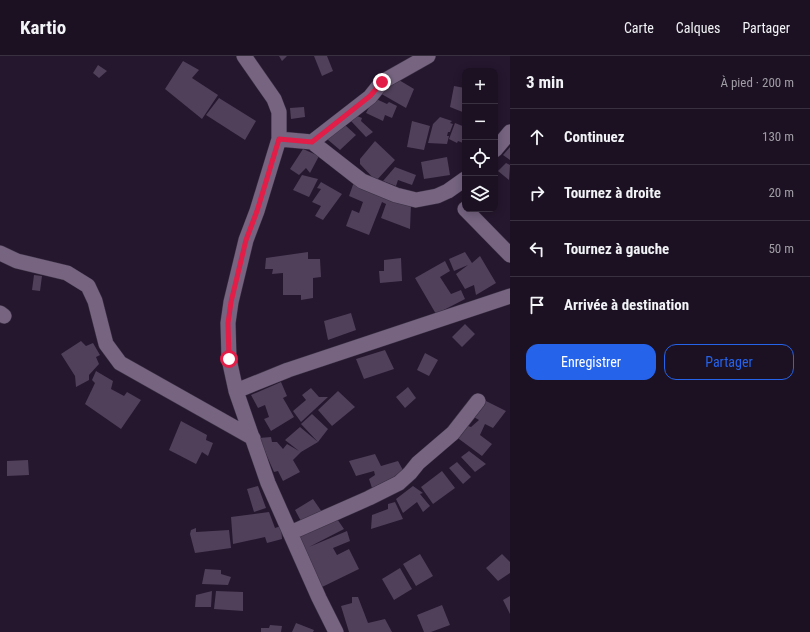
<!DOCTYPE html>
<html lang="fr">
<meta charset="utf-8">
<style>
:root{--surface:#1c1122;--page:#291f2f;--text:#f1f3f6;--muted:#a09da5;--line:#3a3140;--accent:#2563eb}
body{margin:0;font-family:"Roboto Condensed",sans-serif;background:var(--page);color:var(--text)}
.controls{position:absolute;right:12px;top:12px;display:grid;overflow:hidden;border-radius:8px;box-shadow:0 2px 10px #0003}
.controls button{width:36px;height:36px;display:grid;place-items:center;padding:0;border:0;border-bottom:1px solid var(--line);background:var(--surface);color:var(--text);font:20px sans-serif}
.stop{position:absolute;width:12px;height:12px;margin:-9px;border:3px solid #e11d48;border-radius:50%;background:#fff}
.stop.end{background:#e11d48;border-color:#fff;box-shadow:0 1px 4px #0008}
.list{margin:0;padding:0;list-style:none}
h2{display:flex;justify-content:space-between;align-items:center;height:52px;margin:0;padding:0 16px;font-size:17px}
h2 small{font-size:13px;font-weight:400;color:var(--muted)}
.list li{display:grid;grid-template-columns:26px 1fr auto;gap:12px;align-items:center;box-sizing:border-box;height:56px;padding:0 16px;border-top:1px solid var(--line)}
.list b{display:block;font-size:15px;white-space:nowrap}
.list em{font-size:13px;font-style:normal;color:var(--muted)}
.actions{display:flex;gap:8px;padding:12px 16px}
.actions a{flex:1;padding:9px 0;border:1px solid var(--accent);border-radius:12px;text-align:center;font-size:14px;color:var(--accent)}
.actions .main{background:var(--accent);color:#fff}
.icon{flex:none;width:22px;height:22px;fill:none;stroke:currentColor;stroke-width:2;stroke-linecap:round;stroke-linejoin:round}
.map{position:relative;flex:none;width:510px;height:576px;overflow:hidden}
header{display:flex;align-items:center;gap:24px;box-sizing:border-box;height:56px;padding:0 20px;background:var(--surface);border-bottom:1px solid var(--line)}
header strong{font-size:19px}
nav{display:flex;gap:22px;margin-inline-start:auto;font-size:14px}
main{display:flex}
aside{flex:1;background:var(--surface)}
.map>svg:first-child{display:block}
.building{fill:#50405a}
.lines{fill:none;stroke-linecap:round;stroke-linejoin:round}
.minor-casing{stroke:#3a3042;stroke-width:16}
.minor{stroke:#766481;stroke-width:15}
.route{stroke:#e11d48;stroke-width:5}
</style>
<header>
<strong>Kartio</strong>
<nav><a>Carte</a><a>Calques</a><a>Partager</a></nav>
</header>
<main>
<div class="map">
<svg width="510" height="576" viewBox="0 0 510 576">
<rect width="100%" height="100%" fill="#25172e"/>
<!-- building -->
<path class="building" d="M279 0H287L282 5Z
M314 0H327L333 15 322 20Z
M183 5 199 14 192 22 218 39 202 63 165 33Z
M98 9 107 15 99 22 93 17Z
M394 21 414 33 406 52 378 36Z
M454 30 465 32V57L450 51Z
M219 42 256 65 245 84 206 59Z
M374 42 387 48 389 46 397 50 392 62 385 59 383 65 366 57Z
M304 51 305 61 291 63 290 52Z
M357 60 362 62 361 65 373 76 366 81 351 65Z
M440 61 452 65 450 67 453 68 450 76H448L447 80H449L447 88 428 87 433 68Z
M412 65 430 70 424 94 407 91Z
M455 67 465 71V90L462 89 463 87 458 85 457 87 449 83Z
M345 69 356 79 340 94 327 83Z
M375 85 395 104 376 125 360 108V103Z
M510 91V104L503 99Z
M303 93 319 100 310 117 306 112 299 119 290 113Z
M447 101 450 119 424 123 421 106Z
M506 107 510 109 509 124 498 115Z
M395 111 416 119 412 129 398 124 396 130 383 125Z
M302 119 318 123 309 141 293 134Z
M321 126 342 138 323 164 315 160 321 150 312 146 321 133 317 132Z
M354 126 411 148 410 173 381 162 386 148 382 146 369 179 346 170 352 154 359 157 363 146 349 140Z
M308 196V203H320L321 221 313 222V242L301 244V239H283V217L272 218 273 213H265L266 202Z
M465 196 472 207 480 200 496 227 476 239 474 229 465 233 456 218 468 209 454 215 449 203Z
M401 202 402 225 380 227 379 215H384V204Z
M445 205 450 215 440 221 451 238 461 234 465 243 436 258 415 222Z
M34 219 42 220 40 235 32 234Z
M351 257 356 274 328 284 324 265Z
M465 268 475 278 462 291 452 281Z
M81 285 86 290 93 287 100 299 96 301 99 308 89 319V324L76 331 75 320 61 298Z
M385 294 394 313 364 323 356 303Z
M425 297 438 304 429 320 417 314Z
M96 315 113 325 111 333 124 340 127 336 141 344 121 373 85 348 95 327 92 324Z
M281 326 287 340 283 342 294 361 271 375 264 363 269 361 265 349 258 352 251 339Z
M408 331 416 342 405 352 396 341Z
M311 332 319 341H328L301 366 293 355 306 344 302 339Z
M338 335 355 351 332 370 318 354Z
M482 343 506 355 493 372 485 368 480 379 492 388 482 400 455 380 465 369 471 371 479 364 472 360Z
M312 358 328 373 318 386 301 368Z
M181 365 207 379 206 384 213 387 208 400 202 396 196 408 169 394Z
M300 371 318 386 301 396 293 404 300 416 283 425 278 415 274 416 259 382 271 381 272 386H277L283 393 287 388 299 395 285 384Z
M469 395 486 408 475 416 461 401Z
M375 398 381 410 398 405 404 416 372 432 369 423 375 419 374 415 356 420 349 405Z
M28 404 29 419 7 420V405Z
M457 406 471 421 463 428 449 412Z
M442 415 455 432 433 448 421 431Z
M258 430 266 452 254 456 247 433Z
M413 430 423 437 420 438 430 450 423 456 417 446 403 457 396 443Z
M313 443 322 456 302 467 295 454Z
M395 446 403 463 371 473 372 459 388 453V448Z
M269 456 275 472 281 470 282 483 267 487 265 481 233 488 231 461Z
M335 460 344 473 309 491 347 475 350 485 333 492 337 499 349 493 359 513 320 532 299 478Z
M196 472V476L229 474 231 492 195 497 190 478 191 474Z
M420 498 433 520 416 530 403 508Z
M502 498 510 506V517L498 525 486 512Z
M400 512 412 533 394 544 382 523Z
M205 513 221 514V518L231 521 228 529 202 528Z
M212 535 211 551H195L196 539Z
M216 535 243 536V555L214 553Z
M510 540V558L503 544Z
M352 541H358L368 567 385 563 392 576H349L341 550 352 547Z
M442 549 450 569 431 576H424L417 559Z
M296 567 314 574 313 576H292Z
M270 569 282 570 281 576H261V572H269Z"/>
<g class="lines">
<defs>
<path id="minor" d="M244 0 274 43 279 56V83L257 155 246 184 231 246 228 267 229 303 236 335 268 427 319 542 336 576
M279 83 312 86 362 125 396 139 416 144 437 140 448 135 465 123
M312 86 370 41 382 26 428 0
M495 94 510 76
M465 153 510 199
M0 197 17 205 67 217 88 230 95 245 106 288 120 307 253 382
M0 257 4 260
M236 335 288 314 510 240
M290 477 369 442 399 427 410 417 418 407 453 377 478 345"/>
</defs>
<!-- minor casing -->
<use href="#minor" class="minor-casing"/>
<!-- minor -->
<use href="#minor" class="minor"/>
</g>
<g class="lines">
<!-- route -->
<path class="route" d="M229 303 228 267 231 246 246 184 257 155 279 83 312 86 370 40 382 26"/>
</g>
</svg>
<div class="controls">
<button>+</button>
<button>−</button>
<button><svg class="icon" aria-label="locate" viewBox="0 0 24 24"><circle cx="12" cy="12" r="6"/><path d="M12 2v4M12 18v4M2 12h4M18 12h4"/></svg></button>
<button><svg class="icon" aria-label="layers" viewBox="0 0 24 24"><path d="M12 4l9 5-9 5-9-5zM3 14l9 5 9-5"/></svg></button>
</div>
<div class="stop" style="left:229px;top:303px"></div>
<div class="stop end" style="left:382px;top:26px"></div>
</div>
<aside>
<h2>3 min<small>À pied · 200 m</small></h2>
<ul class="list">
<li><svg class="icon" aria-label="ahead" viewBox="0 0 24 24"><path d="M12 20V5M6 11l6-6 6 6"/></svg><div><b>Continuez</b></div><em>130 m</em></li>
<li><svg class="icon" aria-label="right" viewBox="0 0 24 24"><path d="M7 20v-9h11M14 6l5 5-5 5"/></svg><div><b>Tournez à droite</b></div><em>20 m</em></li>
<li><svg class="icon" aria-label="left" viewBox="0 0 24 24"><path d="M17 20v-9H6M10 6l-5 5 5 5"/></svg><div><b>Tournez à gauche</b></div><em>50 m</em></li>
<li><svg class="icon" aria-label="arrive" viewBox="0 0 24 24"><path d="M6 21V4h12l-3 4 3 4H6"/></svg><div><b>Arrivée à destination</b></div></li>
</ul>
<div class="actions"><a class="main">Enregistrer</a><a>Partager</a></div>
</aside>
</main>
